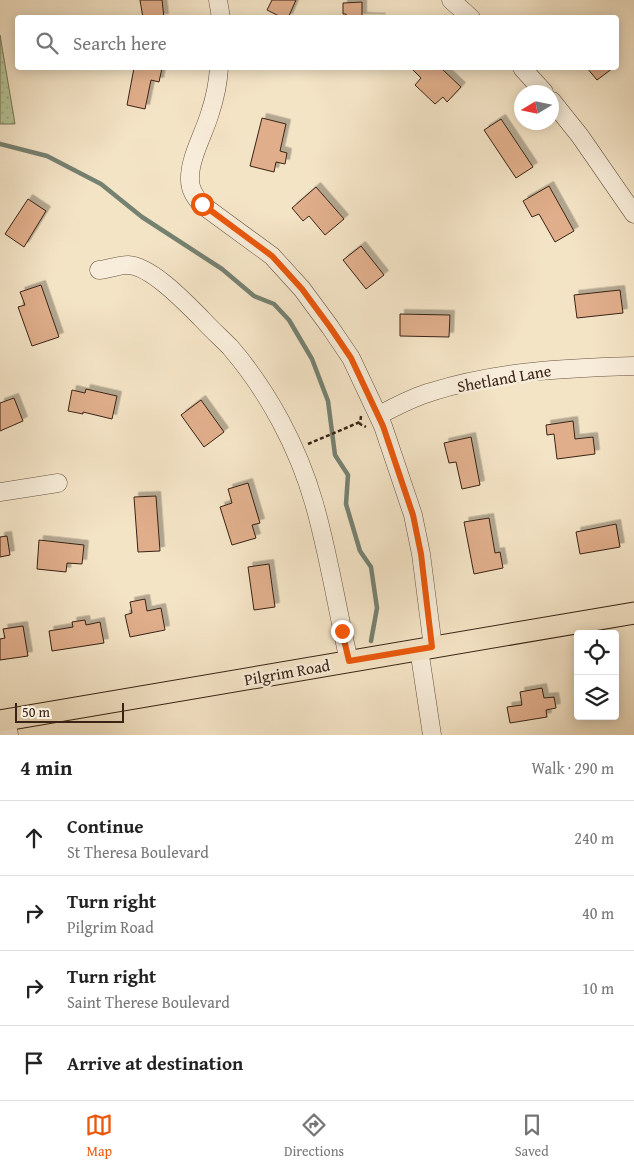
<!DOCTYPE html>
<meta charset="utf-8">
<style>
:root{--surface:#fff;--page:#f6f6f6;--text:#222;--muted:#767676;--line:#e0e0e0;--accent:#ea580c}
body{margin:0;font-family:"Gentium Book Plus",serif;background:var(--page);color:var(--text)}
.controls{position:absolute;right:15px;bottom:15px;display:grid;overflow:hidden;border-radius:5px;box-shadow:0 2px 12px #0003}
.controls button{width:45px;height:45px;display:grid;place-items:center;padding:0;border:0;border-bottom:1px solid var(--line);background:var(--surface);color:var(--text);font:25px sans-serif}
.compass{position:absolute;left:514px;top:85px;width:45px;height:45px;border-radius:50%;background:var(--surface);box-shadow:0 2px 12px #0003;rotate:260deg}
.scale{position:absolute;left:15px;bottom:12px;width:109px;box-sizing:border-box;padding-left:5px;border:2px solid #382315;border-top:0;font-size:14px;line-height:18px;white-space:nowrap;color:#382315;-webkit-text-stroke:4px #f8edda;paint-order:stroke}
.stop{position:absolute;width:15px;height:15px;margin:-11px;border:4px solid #ea580c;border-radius:50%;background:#fff}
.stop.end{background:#ea580c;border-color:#fff;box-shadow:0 1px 5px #0008}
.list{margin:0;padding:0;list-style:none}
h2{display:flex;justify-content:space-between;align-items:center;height:65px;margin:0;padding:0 20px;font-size:21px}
h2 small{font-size:16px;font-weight:400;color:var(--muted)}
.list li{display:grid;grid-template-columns:32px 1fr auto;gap:15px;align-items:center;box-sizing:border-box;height:75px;padding:0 20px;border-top:1px solid var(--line)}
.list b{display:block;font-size:19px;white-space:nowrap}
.list p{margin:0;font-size:16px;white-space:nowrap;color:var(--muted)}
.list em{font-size:16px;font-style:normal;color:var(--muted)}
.icon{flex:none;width:28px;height:28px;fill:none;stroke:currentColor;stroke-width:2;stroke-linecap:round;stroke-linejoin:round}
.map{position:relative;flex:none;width:634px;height:735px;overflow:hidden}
.search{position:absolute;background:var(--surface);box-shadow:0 2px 12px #0003;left:15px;right:15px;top:15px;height:55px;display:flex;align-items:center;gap:12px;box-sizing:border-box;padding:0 18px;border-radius:5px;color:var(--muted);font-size:19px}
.sheet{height:365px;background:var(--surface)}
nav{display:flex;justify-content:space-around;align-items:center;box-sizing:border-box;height:70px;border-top:1px solid var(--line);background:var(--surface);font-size:14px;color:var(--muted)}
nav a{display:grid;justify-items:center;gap:2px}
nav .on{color:var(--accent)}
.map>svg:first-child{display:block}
.grass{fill:url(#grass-dots);stroke:#777457}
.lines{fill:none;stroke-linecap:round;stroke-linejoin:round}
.stream{stroke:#758171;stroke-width:4.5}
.building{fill:#e0ae8b;stroke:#382315;filter:url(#shadow)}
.minor-casing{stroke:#675341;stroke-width:19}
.major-casing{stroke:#382315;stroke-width:23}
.path{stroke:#382315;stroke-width:2.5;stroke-dasharray:4 2.5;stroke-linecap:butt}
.minor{stroke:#f8edda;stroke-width:18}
.major{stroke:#f4e4c6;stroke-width:21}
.route{stroke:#ea580c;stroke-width:6}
.labels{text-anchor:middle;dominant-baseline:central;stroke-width:5;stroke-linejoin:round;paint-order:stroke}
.street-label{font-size:16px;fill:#382315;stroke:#f8edda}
</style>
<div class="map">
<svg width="634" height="735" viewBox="0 0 634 735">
<defs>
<pattern id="grass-dots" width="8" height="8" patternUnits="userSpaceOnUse" patternTransform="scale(1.25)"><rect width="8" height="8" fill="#b6c599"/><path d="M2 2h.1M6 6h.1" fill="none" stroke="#9da983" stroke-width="1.8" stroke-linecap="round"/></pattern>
<filter id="shadow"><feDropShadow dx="4.5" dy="-4.5" stdDeviation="0" flood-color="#0004"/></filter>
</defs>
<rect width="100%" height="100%" fill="#f4e4c6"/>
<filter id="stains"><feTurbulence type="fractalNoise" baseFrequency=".004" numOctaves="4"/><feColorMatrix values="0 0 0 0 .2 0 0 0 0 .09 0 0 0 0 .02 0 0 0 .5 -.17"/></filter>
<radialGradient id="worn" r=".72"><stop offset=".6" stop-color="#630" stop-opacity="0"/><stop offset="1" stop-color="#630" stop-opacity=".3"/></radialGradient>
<!-- grass -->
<path class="grass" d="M0 35 15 124H0Z"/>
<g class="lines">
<!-- stream -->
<path class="stream" d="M0 144 47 156 101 184 142 217 222 269 254 296 274 304 289 320 312 359 328 401 335 455 348 475 346 504 360 551 371 567 377 608 371 641"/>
</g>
<!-- building -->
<path class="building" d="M140 0H162L164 18H143Z
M272 0H296L288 18H283L267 10Z
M362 2V17L381 18H346V14H343V3Z
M134 68H162L159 82 151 80 145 109 127 105Z
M411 68H441L461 87 447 102 443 97 435 104 415 85 421 78Z
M587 68H613L597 80Z
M262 118 286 124 280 151 287 153 285 164 276 162 274 172 250 166Z
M501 119 533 167 516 178 484 130Z
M549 186 574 231 555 242 539 214 532 217 523 201Z
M316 187 344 219 325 235 309 216 303 221 292 208Z
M28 199 46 211 24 247 5 234Z
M361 246 384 275 366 289 343 260Z
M41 285 59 337 32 346 18 307 25 305 20 292Z
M620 290 623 313 577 318 574 295Z
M400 314 450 315 449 337 400 336Z
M86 389 117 396 112 419 83 412V414L68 411 72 390 85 393Z
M14 398 23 421 0 431V403Z
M201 400 224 432 204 447 181 415Z
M573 421 575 439 593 437 595 454 557 459 554 434 547 435 546 425Z
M471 437 480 485 462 489 456 462 449 463 444 443Z
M248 483 260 523 252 525 256 538 232 545 220 507 232 503 228 489Z
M156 496 160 551 138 552 134 497Z
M489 518 495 553 500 552 503 568 474 574 464 522Z
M616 524 620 547 580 554 576 532Z
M7 536 10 555 0 557V537Z
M39 540 84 545 82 564 67 563 66 572 37 569Z
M269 564 275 607 254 610 248 567Z
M145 599 147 611 161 608 165 630 130 637 125 615 132 613 130 602Z
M85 620 86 625 100 622 104 643 52 651 49 631 73 627 72 622Z
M23 626 28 656 0 660V639L5 638 3 629Z
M542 688 544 698 554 697 556 708 546 710 547 717 510 723 507 707 522 705 520 692Z"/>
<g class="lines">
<defs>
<path id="minor" d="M218 0 221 18
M451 0 471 18
M219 68C218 83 215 98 210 113 204 134 189 159 190 180 190 190 195 197 201 204L272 256 302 289 330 327 351 358 383 426 413 515 421 554 433 647
M522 68 544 92
M552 101 580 136 634 214
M99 270C108 269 119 265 128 265 151 266 185 302 201 318 210 328 220 337 230 347 268 391 298 447 314 503 329 555 337 609 349 661
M379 415C395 407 413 397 431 392 497 371 565 368 634 366
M0 492 58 483
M419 649 432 735
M6 720 9 735"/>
<path id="major" d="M0 721 634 613"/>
</defs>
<!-- minor casing -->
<use href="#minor" class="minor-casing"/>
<!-- major casing -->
<use href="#major" class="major-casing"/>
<!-- path -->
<path class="path" d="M361 416 360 424 366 427
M308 444 360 422"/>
<!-- minor -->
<use href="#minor" class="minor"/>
<!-- major -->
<use href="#major" class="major"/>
</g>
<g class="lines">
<!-- route -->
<path class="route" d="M202 204 272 256 302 289 330 327 351 358 383 426 413 515 421 554 432 647 349 661 342 631"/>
</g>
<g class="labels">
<!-- street labels -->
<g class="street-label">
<text transform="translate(504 378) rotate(-10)">Shetland Lane</text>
<text transform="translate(287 672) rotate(-10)">Pilgrim Road</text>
</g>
</g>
<rect width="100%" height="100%" filter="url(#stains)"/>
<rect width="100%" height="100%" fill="url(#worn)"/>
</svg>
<div class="controls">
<button><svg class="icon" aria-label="locate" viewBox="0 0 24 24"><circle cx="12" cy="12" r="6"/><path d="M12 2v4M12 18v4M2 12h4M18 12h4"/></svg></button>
<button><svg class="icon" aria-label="layers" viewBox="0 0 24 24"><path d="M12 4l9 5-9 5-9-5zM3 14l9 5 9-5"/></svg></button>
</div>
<svg class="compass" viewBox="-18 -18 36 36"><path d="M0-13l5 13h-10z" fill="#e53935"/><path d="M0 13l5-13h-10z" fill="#767676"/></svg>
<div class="scale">50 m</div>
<div class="stop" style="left:202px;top:204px"></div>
<div class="stop end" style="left:342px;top:631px"></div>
<div class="search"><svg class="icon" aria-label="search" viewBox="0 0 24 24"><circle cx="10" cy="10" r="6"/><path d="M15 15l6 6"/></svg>Search here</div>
</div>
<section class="sheet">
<h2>4 min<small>Walk · 290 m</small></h2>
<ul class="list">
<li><svg class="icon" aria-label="ahead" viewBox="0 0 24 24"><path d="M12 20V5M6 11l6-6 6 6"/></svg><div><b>Continue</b><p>St Theresa Boulevard</p></div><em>240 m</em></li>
<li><svg class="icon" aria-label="right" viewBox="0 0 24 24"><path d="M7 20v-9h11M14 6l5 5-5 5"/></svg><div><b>Turn right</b><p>Pilgrim Road</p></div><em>40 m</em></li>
<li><svg class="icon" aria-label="right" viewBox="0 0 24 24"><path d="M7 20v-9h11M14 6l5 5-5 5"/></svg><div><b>Turn right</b><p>Saint Therese Boulevard</p></div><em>10 m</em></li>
<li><svg class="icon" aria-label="arrive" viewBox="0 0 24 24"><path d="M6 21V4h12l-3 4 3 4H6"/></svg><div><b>Arrive at destination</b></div></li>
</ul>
</section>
<nav>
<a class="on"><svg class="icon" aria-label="map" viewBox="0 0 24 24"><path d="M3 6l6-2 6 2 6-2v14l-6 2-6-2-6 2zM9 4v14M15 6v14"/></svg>Map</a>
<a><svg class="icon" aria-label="directions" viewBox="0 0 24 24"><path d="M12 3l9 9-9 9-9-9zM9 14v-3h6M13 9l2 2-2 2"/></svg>Directions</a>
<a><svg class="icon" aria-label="saved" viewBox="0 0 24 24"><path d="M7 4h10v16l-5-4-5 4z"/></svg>Saved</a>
</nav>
